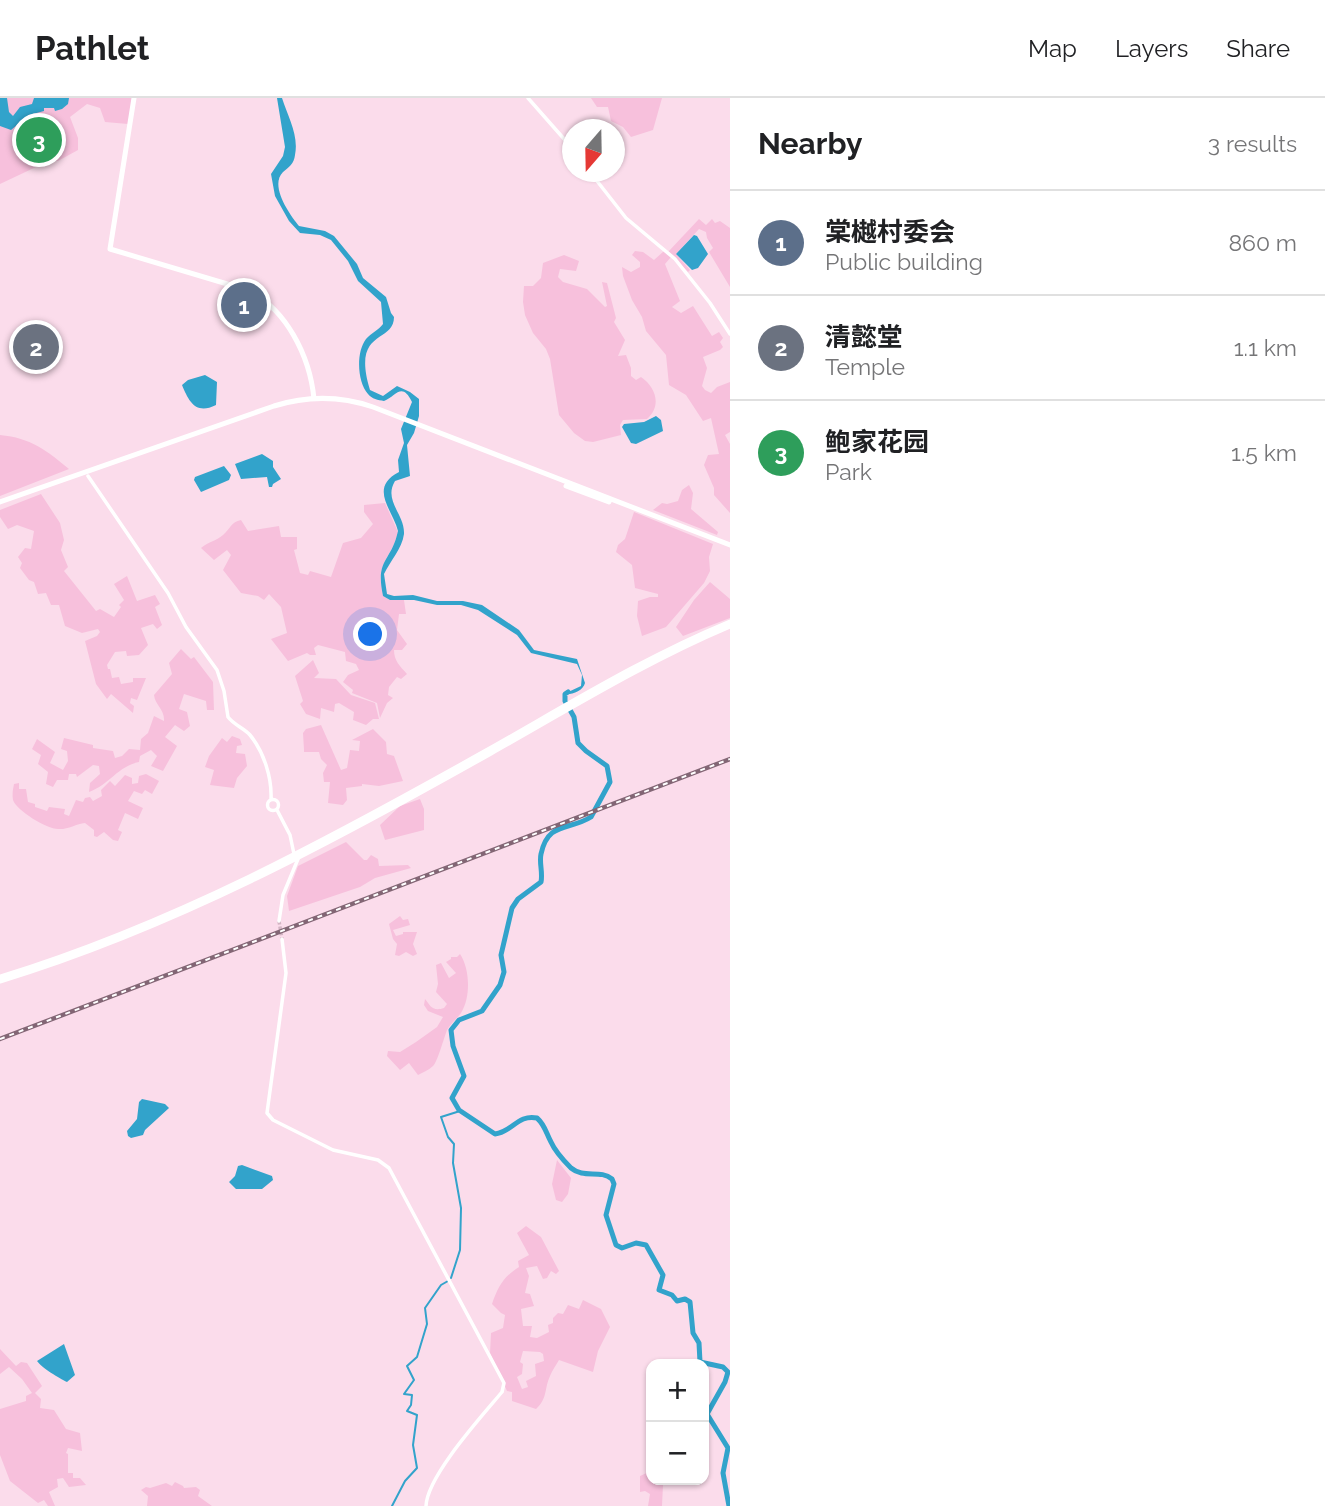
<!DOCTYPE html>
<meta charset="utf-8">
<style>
:root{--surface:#fff;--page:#f6f6f6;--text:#202124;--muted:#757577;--line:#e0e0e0;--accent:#3b7660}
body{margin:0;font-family:Raleway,"Noto Sans SC",sans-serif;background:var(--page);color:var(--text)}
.controls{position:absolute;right:21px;bottom:21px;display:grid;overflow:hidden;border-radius:14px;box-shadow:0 2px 5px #0004}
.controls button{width:63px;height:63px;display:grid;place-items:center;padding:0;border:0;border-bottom:2px solid var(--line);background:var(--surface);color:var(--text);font:35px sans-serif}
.compass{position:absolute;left:562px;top:21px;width:63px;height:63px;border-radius:50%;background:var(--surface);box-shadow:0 2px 5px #0004;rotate:200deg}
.you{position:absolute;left:371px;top:537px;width:24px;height:24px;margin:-18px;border:5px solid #fff;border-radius:50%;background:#1a73e8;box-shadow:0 0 0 10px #1a73e833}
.badge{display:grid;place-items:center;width:46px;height:46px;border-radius:50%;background:var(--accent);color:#fff;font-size:23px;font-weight:700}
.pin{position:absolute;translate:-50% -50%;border:4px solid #fff;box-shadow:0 2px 7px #0006}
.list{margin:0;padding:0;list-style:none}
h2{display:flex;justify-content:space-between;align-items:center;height:91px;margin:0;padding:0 28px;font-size:30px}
h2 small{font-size:23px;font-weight:400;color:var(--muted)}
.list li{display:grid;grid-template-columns:46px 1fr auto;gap:21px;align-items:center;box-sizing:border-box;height:105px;padding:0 28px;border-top:2px solid var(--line)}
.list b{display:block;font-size:26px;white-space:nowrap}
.list p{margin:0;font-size:23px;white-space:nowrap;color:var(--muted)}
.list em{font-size:23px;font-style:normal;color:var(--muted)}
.map{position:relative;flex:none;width:730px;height:1408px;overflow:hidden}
header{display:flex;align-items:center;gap:42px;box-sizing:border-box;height:98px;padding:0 35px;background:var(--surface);border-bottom:2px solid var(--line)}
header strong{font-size:33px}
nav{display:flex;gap:38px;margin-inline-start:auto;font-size:24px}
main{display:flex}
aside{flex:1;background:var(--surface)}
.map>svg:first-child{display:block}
.green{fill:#f7c0dc;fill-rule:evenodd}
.water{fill:#32a3cb}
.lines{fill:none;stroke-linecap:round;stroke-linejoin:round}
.stream{stroke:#32a3cb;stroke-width:2}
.river{stroke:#32a3cb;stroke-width:5}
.minor-tunnel{stroke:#d2b4c3;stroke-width:3.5;stroke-dasharray:3.5 2;stroke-linecap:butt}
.minor{stroke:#fff;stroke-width:3.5}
.major{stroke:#fff;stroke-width:5}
.rail-casing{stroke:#836675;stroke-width:4.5}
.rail{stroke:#fff;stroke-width:2;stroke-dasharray:5;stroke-linecap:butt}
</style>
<header>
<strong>Pathlet</strong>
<nav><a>Map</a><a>Layers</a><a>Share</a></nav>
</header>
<main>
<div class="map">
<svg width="730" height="1408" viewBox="0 0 730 1408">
<rect width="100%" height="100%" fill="#fbdceb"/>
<!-- green -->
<path class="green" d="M0 0H132L128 26 105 24 100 10 87 6 70 19 78 40V52L58 63H48L45 60 36 69 0 86Z
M591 0H662L653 32 631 39 623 29 611 23 608 9H597Z
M699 121 706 127 712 121 715 125 720 123 730 130V189L709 154 713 150 707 140 706 134 699 131 676 156 690 172 688 174 668 154Z
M635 153 643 154 654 162 664 153 671 159 665 166 680 203 672 209 681 215 693 208 712 238 719 234 723 240 720 244 723 249 720 252 703 259 707 270 702 288 705 292 711 295 717 289 730 284V334L725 337 730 346V415L714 397V390L704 367 708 357 719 356 711 320 703 323 686 297 669 287 666 257 646 233 642 219 632 202 623 178 622 169 631 174 640 169V164L632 157Z
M564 157 579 163 576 173 560 171 558 179 563 184 587 191 605 209 607 208 602 184 607 185 616 220 614 224 625 242 618 258 626 257 631 270V278L636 282 641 279C656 289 662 308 647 321L623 322 620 327 621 337 593 344 585 343 574 335 559 317 550 261 546 251 533 235 525 217 523 204 524 188H533L541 180 543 165Z
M0 337C31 340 46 352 69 371L0 398Z
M689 387 693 395 691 411 718 434 717 437 653 412 662 405 667 406 678 403 682 392Z
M41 396 60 425 64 442 61 452 68 469 64 473 96 513 100 511 114 519 121 509 119 507 124 502 114 486 127 478 137 503 155 497 160 506 155 509 162 527 157 531 153 526 141 530 148 547 139 557 127 558 126 553 115 554 107 567 108 571H110L112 580 119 579 121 586 133 584V580H146L137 602 131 600 130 605 134 608 133 615 111 596 107 601 96 586 85 543 97 538 100 534 98 531 82 535 65 528 59 507H51L46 495 38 496 34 484 29 482 20 470 22 465 18 459 25 450 31 451 34 433 17 427 8 431 0 419V412Z
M385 405 398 434C390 465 375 461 383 498L390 502H404L406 516H399L397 532 407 546 402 552H394C394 563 400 568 407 576L401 581 397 579 389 589 388 597 393 600 387 605 380 620 377 605 352 595 353 592 343 584 348 577 359 572 356 566 346 563 345 554 318 547 314 550 316 557H310L307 555 288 563 271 541 287 535 281 509 269 496 264 502 258 498 241 495 223 472 231 457 227 452 214 462 201 450C208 444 216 443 223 437 230 431 231 424 241 422L248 433 279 428 281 439H297V451L294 452 300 475 308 477 310 473 331 479 343 445 361 440 373 426 364 414V407Z
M634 414 713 446 709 459 710 473 704 485 666 529 642 538 637 518 638 503 650 499H658V496L635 490 632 467 616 454 618 447 625 441Z
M710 484 730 501V520L683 538 676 529 694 502Z
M181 551 191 561 194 559 213 584 214 612H207L206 603 184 596 179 611 187 614 190 628 184 633 175 627 165 639 177 648 163 673 151 668 157 658 151 652 140 658 139 664C118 668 109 687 89 694L90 685 100 676 99 668 93 667 77 679 76 676H69L68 682H57L53 689 46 686 48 674 38 666 41 657 32 651 37 641 55 654 50 665 63 672 68 663 67 653 61 651 64 640 93 647V650L113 653 115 660 122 658 129 651 140 652 141 641 148 635 154 618 164 623C165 612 155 607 154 597L172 576 169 565Z
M313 562 319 575 314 580 336 581 351 597 375 605 379 621H373L366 627 353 622 354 614 339 605 335 606 334 614 321 610 320 621 306 616 300 606 303 603 295 578Z
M321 627 341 672 347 670 350 652 359 653 360 643 352 642 373 631 386 644 387 656 394 658 403 683 379 688 362 686V688L346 690 347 702 343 707 328 705 330 684H324L323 675 327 667 321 661 319 654H304V652L303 635 306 631Z
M232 638 240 641 242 647 237 648 236 655 245 656 247 668 237 680 234 690 210 687 214 672 205 669 209 658 222 640 227 644Z
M146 676 159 683 152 696 145 692 142 696 134 693 128 703 143 710 138 721 125 715 118 732 122 734 118 743 113 742 104 734 97 739 94 738V732L85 725C76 726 67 732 58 731 47 731 17 713 13 702 12 696 13 691 14 686L19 685V691H26L28 704 35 706V709L47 713 49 709 65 711 64 716 69 718 76 702 83 704 85 700 90 699 93 703 102 698 101 692 110 683 115 688 125 677 132 680V686L138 685 139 678Z
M420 701 424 711V732L385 742 380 727 400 708Z
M346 744 364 762H367L371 757 378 761 379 768 408 767 411 770 375 780 360 789 289 813 287 798 298 768Z
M400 818 403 822 408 821 410 827 393 832 396 838 403 836V834H417L413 846 417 856 413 858 406 854 399 858 395 857 397 846 393 841 389 826Z
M460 856C470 871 471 899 461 915 457 921 451 925 447 932 444 940 437 965 433 968 429 972 423 974 418 977L409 965 400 972 387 958 388 953 400 954 416 944 437 929 443 919 428 913 424 907 425 901C430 907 432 914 444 910L447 906 436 894 438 886 436 867 441 865 449 880 456 875 446 864 451 861V859H457Z
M557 1062 571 1080 568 1096 562 1104 556 1102 552 1086Z
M526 1128 541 1139 559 1173 556 1176 551 1173 547 1180 543 1181 537 1168 526 1170 529 1178 525 1195 530 1196 534 1208 521 1211 523 1228H532L530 1239 537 1240 549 1234 548 1227 553 1225V1220L558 1215 563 1216 568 1207 579 1211 583 1202 601 1211 610 1229 598 1253 593 1274 559 1262C556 1267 552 1273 550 1278 544 1291 548 1300 536 1311L512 1303V1294L507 1293 490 1255 491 1235 503 1230 505 1217 501 1215 492 1206C498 1189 503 1179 519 1169L518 1163 529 1157 517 1135ZM523 1253 540 1254 543 1256 544 1263 535 1266 536 1278 526 1283 528 1289 522 1291 517 1279 522 1276 523 1266 520 1264Z
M0 1251 16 1268 21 1264 27 1265 42 1288 35 1295 41 1301 40 1310 54 1312 66 1331 80 1335 82 1353 68 1350 66 1355 68 1356V1375H73V1380H80L86 1387 69 1389 63 1380 57 1381 58 1389 49 1394 55 1408H48L44 1402 38 1405 10 1383 0 1357V1311L26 1303V1298L32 1295 22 1281 9 1269 0 1276Z
M651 1373V1382H660L663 1387 662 1408H648L650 1396 645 1393 640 1394V1378Z
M175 1384 183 1388 184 1390 196 1389 200 1392 198 1398 212 1408H147L148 1398 141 1392 146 1389 150 1390 166 1385 172 1388Z"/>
<!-- water -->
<path class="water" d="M0 0H7L9 14 13 18 20 9 32 6 34 0H69L68 6 62 11 55 13 54 10H44V13L29 17 11 32 0 28Z
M277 0H282C288 19 299 37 295 57 294 66 289 69 283 74 269 88 290 117 299 128L325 133 334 138 357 166 363 180 386 199 391 215 394 219C394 246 351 230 370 292L383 298 397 288 410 294 419 301V318L414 335 407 347 410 378 395 383C383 403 405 416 404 436 402 451 390 463 384 476L387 496 394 498 413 497 437 503H463L482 507 519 532 534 552 577 561 585 585C583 593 572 597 564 596L581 588 582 577 577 566 531 555 517 537 478 512 461 507H437L414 502H390L383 498C375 460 391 465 398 433 393 412 368 390 399 374L398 362 404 345 401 331 412 304C402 283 396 298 384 303 378 302 372 301 368 296 357 284 356 254 366 241 371 235 379 232 383 226L381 204 358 183 348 163 331 142 320 137 300 135 289 123 275 98 271 76 283 58 285 49Z
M694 137 697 138 708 156 698 170 692 172 676 156Z
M205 277 217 284 216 307C196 317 189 304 182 287L188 282Z
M656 318 661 322 663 333 636 346 631 345 622 329 624 326 644 324Z
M262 356 273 363V369L281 381 273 386 272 389H269L267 379 241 381 235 366Z
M224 368 231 377 229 382 201 394 194 382 195 379Z
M142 1001 165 1006 169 1010 145 1032 143 1037 131 1040 128 1038 127 1033 137 1021 139 1004Z
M242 1067 272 1078 273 1082 262 1091H236L229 1084 235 1078 238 1068Z
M64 1246 75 1277 67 1284C59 1280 42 1270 37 1263Z"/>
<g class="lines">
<!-- stream -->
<path class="stream" d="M451 1180 460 1152 461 1110 453 1065 454 1046 448 1039 441 1019 460 1013
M392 1408 405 1383 417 1370 413 1347 417 1317 407 1313 411 1307 412 1297 404 1296 414 1282 407 1268 417 1259 427 1226 425 1210 441 1187 448 1183"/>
<!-- river -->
<path class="river" d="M568 594 565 596V603L574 619 578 645 586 653 607 668 610 684 591 719C569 733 548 723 541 756 539 765 543 774 541 784L518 801 512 810 501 857 504 874 500 887 482 913 459 922 451 932 453 948 464 978 452 1000 459 1012 495 1036C512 1034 518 1016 537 1020 545 1027 546 1035 551 1044 555 1053 564 1063 571 1070 584 1081 600 1071 612 1081L614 1086 606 1117 616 1147 622 1150 636 1145 646 1147 663 1177 659 1192 672 1197 677 1203 685 1201 690 1204 693 1235 699 1245 700 1264 723 1269 728 1274 725 1284 707 1316 728 1350 723 1375 729 1408"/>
<!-- minor-tunnel -->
<path class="minor-tunnel" d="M279 823 282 841"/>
<!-- minor -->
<path class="minor" d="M528 0 572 50
M590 74 626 120 675 161 710 205 730 236
M88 378 168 495 186 529 217 572 224 593 228 619C234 627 244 630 250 637 264 654 272 680 271 701
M267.5 707a5.5 5.5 0 1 1 11 0a5.5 5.5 0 1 1-11 0Z
M277 712 290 737 294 756
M279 823 283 797 298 761
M282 841 286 875 267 1015 273 1022 333 1052 378 1062 389 1070 504 1285 502 1294C482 1318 427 1378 426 1408"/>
<!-- major -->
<path class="major" d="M134 0 110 151 244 191C286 208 310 259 314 301
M566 388 609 404
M0 404 274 308C306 298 341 298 373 309L730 447
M0 879C173 826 329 741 486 653 566 608 645 559 730 524
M0 883C174 830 333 744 491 655 569 611 647 563 730 528"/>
<defs>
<path id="rail" d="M0 941 730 661"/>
</defs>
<!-- rail casing -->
<use href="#rail" class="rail-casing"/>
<!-- rail -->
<use href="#rail" class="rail"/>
</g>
</svg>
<div class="controls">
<button>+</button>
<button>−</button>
</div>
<svg class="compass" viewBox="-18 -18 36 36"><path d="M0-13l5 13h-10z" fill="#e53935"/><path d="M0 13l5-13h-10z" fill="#757577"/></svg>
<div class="you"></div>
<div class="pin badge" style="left:244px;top:207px;background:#5c6f8a">1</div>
<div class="pin badge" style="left:36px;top:249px;background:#6b7280">2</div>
<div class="pin badge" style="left:39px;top:42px;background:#2e9e5b">3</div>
</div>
<aside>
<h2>Nearby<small>3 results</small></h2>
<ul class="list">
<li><span class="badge" style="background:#5c6f8a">1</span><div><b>棠樾村委会</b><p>Public building</p></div><em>860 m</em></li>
<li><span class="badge" style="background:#6b7280">2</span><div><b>清懿堂</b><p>Temple</p></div><em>1.1 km</em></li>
<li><span class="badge" style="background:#2e9e5b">3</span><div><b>鲍家花园</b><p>Park</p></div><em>1.5 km</em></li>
</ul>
</aside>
</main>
